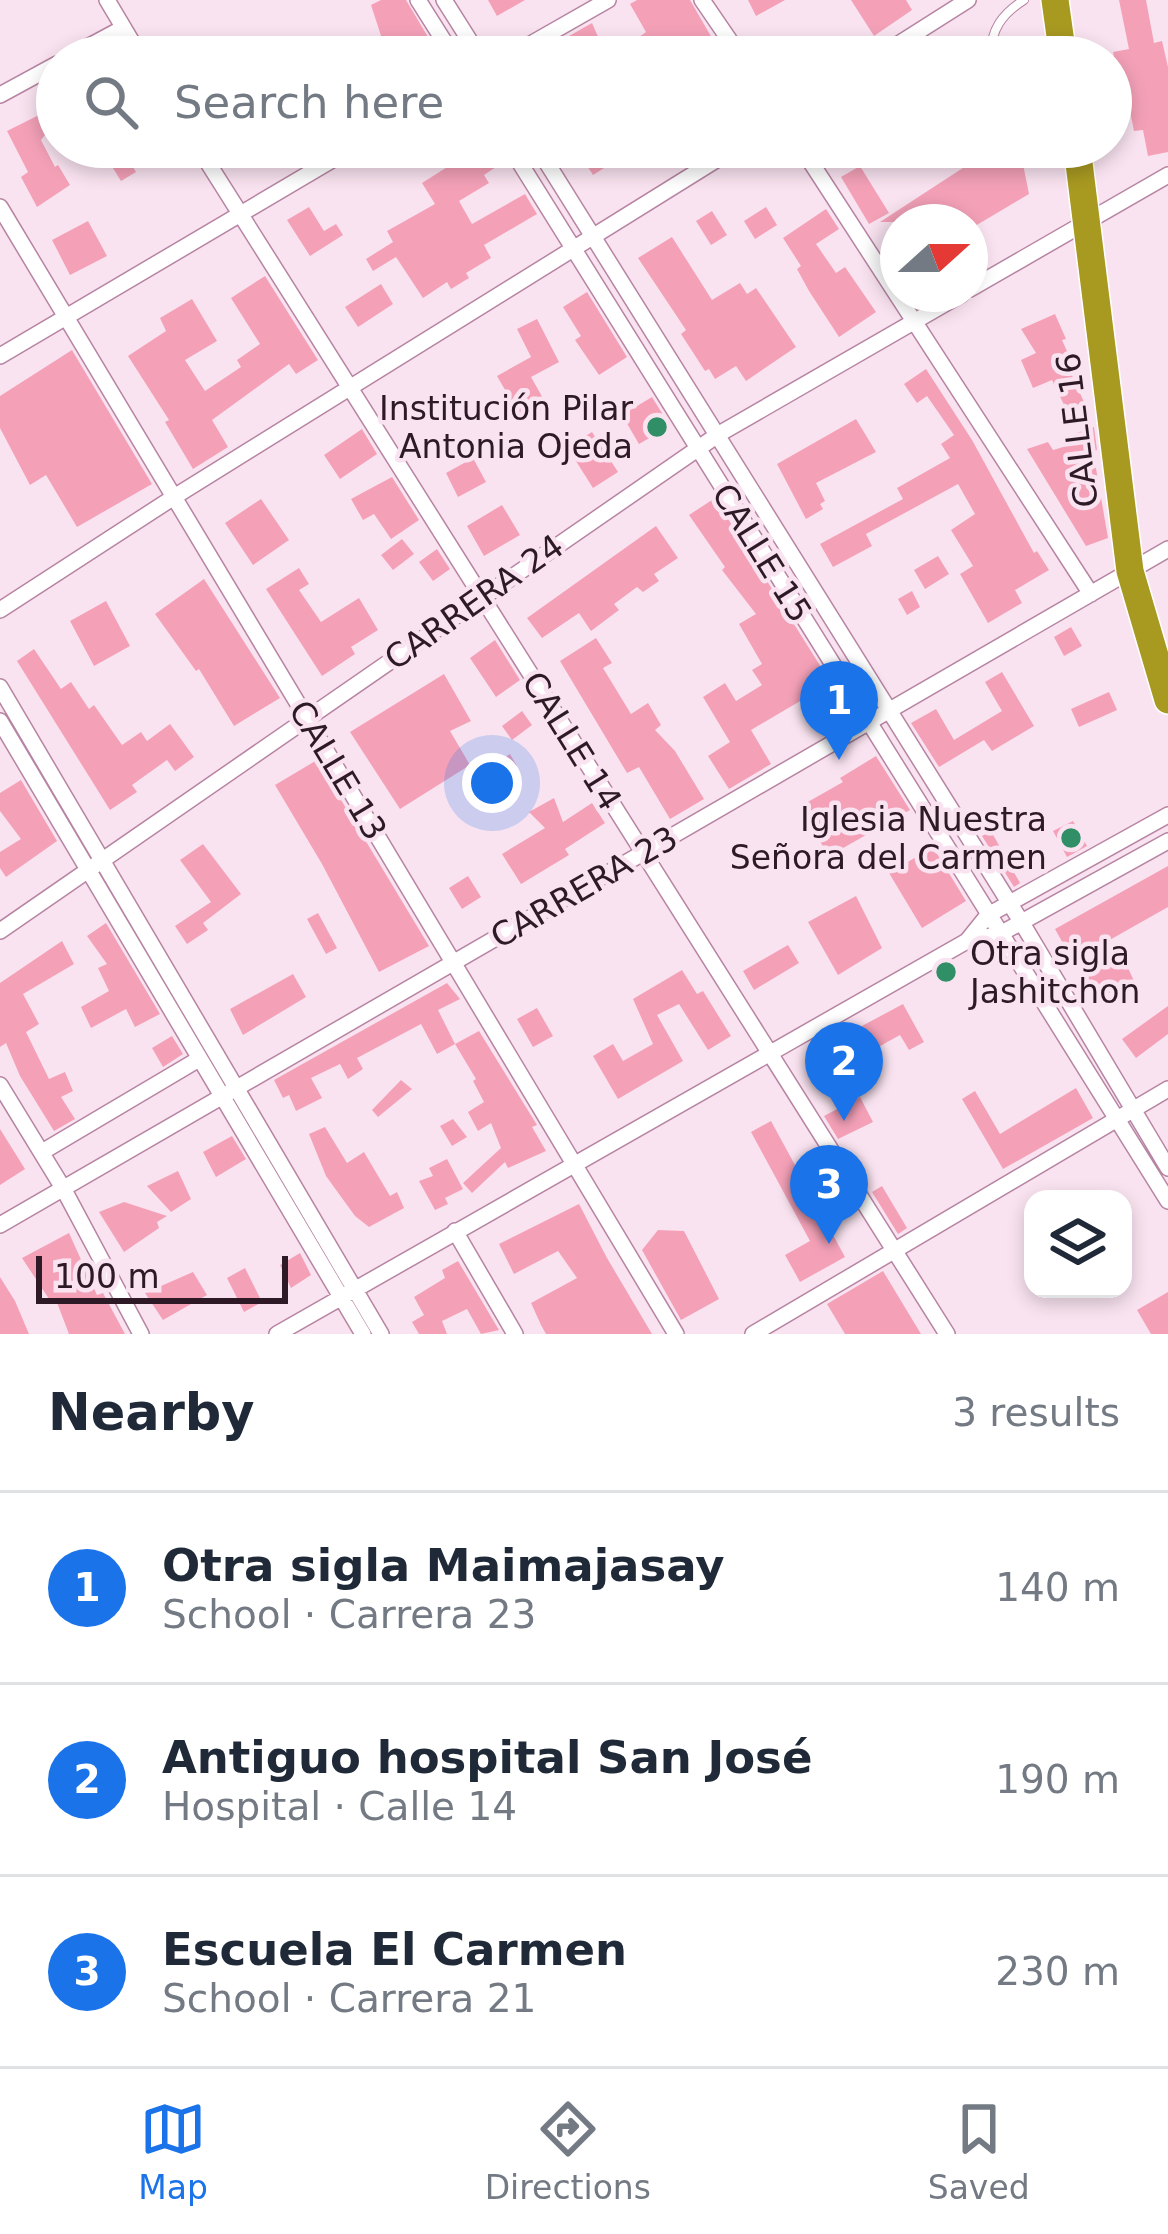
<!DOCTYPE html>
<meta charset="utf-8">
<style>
:root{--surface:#fff;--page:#f6f6f7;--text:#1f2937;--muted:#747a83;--line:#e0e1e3;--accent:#1a73e8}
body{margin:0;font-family:"DejaVu Sans",sans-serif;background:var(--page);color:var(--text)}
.controls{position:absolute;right:36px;bottom:36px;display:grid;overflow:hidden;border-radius:24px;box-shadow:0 6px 18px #0003}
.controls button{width:108px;height:108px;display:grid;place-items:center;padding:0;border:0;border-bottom:3px solid var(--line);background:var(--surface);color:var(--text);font:60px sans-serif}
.compass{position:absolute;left:880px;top:204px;width:108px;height:108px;border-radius:50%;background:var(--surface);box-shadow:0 6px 18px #0003;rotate:69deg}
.scale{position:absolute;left:36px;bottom:30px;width:252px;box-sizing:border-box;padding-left:12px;border:6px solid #2e1a27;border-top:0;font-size:33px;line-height:42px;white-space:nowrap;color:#2e1a27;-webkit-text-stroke:9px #f9e3f0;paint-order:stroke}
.you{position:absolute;left:492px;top:783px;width:42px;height:42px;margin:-30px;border:9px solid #fff;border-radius:50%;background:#1a73e8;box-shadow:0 0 0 18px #1a73e833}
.badge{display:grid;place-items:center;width:78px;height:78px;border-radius:50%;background:var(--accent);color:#fff;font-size:39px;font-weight:700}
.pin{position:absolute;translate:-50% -99px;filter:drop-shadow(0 3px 6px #0008)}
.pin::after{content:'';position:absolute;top:63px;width:42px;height:36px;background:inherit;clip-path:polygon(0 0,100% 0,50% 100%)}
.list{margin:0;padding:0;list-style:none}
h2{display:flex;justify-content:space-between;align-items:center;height:156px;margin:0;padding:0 48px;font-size:51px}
h2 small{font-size:39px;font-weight:400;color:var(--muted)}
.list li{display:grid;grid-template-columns:78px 1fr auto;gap:36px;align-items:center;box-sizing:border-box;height:192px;padding:0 48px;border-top:3px solid var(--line)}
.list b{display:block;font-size:45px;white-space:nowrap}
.list p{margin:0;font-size:39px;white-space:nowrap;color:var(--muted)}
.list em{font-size:39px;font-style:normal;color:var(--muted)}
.icon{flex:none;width:66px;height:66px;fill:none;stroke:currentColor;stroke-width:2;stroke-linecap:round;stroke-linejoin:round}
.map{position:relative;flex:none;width:1168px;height:1334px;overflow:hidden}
.search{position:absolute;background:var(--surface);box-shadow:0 6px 18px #0003;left:36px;right:36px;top:36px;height:132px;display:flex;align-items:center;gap:30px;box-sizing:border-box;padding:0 42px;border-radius:66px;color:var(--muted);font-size:45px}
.sheet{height:732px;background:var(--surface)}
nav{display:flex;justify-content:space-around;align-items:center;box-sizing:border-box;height:168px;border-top:3px solid var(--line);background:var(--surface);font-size:33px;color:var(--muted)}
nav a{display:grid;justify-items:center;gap:6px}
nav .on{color:var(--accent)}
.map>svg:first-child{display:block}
.building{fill:#f4a1b8}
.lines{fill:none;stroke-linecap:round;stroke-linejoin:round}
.lane-casing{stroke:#b784a3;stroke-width:10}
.street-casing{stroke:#b784a3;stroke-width:18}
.highway-casing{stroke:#fff;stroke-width:30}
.lane{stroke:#fff;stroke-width:8}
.street{stroke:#fff;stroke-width:15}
.highway{stroke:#a89921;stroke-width:27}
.poi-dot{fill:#318f67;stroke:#f9e3f0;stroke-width:4.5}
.labels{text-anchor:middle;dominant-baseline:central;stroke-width:9;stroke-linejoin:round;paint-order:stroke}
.poi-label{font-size:33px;fill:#2e1a27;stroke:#f9e3f0;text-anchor:end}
.street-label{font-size:33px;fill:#2e1a27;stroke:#f9e3f0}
</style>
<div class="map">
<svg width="1168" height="1334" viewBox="0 0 1168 1334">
<rect width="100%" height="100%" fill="#f9e3f0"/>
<!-- building -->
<path class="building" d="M381 0H406L434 47 420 57H403L393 41 385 48 371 5Z
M488 0H525L497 16Z
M637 0H690L723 57H532L592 23 606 55 631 43 646 32 630 4Z
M748 0H785L756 16Z
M851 0H906L912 10 874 36Z
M1119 0H1146L1154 43 1162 41 1168 67V152L1148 156 1143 130 1134 131 1123 75 1118 76 1113 52 1129 49Z
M41 114 49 130 41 140 55 167 58 165 70 185 37 207 21 177 28 172 7 131Z
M100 147H121L136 172 121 181Z
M243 147H291L256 168Z
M440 147H498L505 161 484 175 489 183 459 201 472 224 525 194 537 214 484 245 491 258 466 273 469 278 451 289 447 282 423 298 396 257 373 271 366 259 393 242 387 231 435 204 422 183 452 164Z
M575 147H637L593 175Z
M995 147H1006L1014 162 1022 159 1029 194 970 229V222H880Z
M860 166 889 213 869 224 841 177Z
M309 207 324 231 336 224 343 235 310 256 287 220Z
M766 207 777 225 755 239 744 221Z
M826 209 839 229 816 244 836 273 845 267 876 312 839 337 809 291 797 269 801 266 783 238Z
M712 211 727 235 711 245 696 221Z
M88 221 107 256 70 275 52 240Z
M672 237 712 300 740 283 747 294 756 288 796 347 746 381 736 366 715 379 709 369 705 371 681 334 686 330 638 258Z
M265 276 318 360 296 374 289 364 212 420 228 447 193 469 165 422 169 420 128 356 166 331 160 318 192 299 217 341 185 360 205 391 241 367 237 360 260 344 231 298Z
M381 284 393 304 358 327 345 307Z
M587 292 627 357 599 375 575 340 581 336 563 307Z
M1055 314 1066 339 1062 340 1075 369 1070 371 1084 402 1067 411 1052 380 1033 388 1021 360 1036 353 1021 329Z
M537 319 559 362 531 377 548 407 523 421 497 376 531 357 517 329Z
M72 350 152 484 77 527 46 475 30 485 0 428V396Z
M926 369 972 440 1034 553 1037 551 1049 570 1015 590 1022 603 988 623 960 574 973 566 951 530 975 514 958 484 866 534 872 546 833 567 820 544 903 499 897 488 950 458 941 444 954 435 927 396 917 403 904 384Z
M652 397 670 426 639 444 622 415Z
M856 419 876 452 816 483 825 501 820 504 823 509 806 519 777 464Z
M1094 427 1097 450 1093 451 1108 538 1086 546 1027 449 1048 442 1053 450 1077 443 1074 434Z
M362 429 377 454 340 479 324 455Z
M592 432 618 472 593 488 567 447Z
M473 458 486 482 458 497 446 473Z
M392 477 419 520 391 539 374 514 363 520 351 499Z
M715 498 831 683 751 730 771 764 729 789 708 756 730 742 703 697 725 683 736 701 762 685 752 670 762 664 739 624 756 614 722 570 725 567 689 515Z
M261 499 289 540 253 565 225 523Z
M502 505 520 535 484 556 467 526Z
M656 526 678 558 654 574 659 581 643 592 637 587 614 604 619 610 591 631 579 613 542 638 527 618Z
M402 539 414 554 393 570 381 555Z
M437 549 450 569 433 581 419 562Z
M938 556 949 574 925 589 914 570Z
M299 568 309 584 299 590 321 622 359 598 378 630 351 647 355 654 322 676 266 589Z
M204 579 280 698 234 726 199 669 196 671 155 614Z
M912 591 920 607 907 615 898 599Z
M106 601 130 646 94 666 70 621Z
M1071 627 1082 646 1064 656 1054 637Z
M596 638 612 663 603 668 631 714 648 703 661 725 655 730 675 751 704 799 670 819 639 767 627 773 560 661Z
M495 640 520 680 496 697 470 658Z
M34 649 61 689 71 682 89 709 94 705 122 745 141 732 147 741 170 724 194 757 175 771 167 760 132 785 137 792 110 810 17 661Z
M1002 672 1034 726 992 751 984 740 939 767 911 723 936 709 954 740 1002 711 985 682Z
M444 674 471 721 450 731 470 765 400 809 350 732Z
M1109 692 1117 710 1079 727 1071 709Z
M522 711 532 725 512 740 502 726Z
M510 754 517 766 494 781 486 769Z
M876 756 910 810 829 856 799 807 843 782 840 778Z
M317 760 429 946 379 972 322 864 275 785Z
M21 780 57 841 6 877 0 868V852L21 839 0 811V793Z
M554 798 563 822 592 803 605 823 565 849 569 855 521 884 502 854 545 828 529 812Z
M1073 821 1087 846 1067 857 1053 831Z
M991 831 1020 883 1014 887 982 836Z
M203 844 241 894 203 923 208 930 187 944 175 926 211 902 180 860Z
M933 847 966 901 922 928 889 873Z
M1168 866V907L1076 959 1074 954 1070 956 1055 929Z
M468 876 481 897 462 909 449 888Z
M856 896 882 948 838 975 808 922Z
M318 913 337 948 326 954 307 919Z
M106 923 160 1014 135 1027 126 1009 91 1028 81 1007 109 991 98 968 107 964 87 936Z
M62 941 74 964 23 994 39 1024 26 1032 49 1079 65 1072 73 1091 61 1097 75 1119 54 1131 20 1076 6 1043 0 1047V983Z
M788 945 799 963 754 990 743 971Z
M1123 957 1134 981 1096 999 1084 975Z
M682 970 697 994 703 991 731 1036 708 1050 679 1004 657 1015 683 1061 618 1099 593 1056 613 1044 623 1061 653 1044 633 999Z
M293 974 306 997 243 1035 230 1009Z
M447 983 460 999 438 1010 455 1044 437 1054 421 1024 357 1058 363 1069 348 1079 340 1064 311 1078 322 1098 296 1111 289 1095 283 1098 274 1080Z
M903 1004 924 1042 909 1050 900 1035 873 1050 860 1027Z
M1168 1006V1034L1136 1058 1122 1039Z
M537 1008 553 1036 533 1047 517 1019Z
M479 1031 537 1125 532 1127 546 1151 508 1168 505 1162 472 1193 463 1183 501 1148 491 1123 478 1131 468 1112 484 1102 473 1081 476 1079 455 1044Z
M172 1036 183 1054 163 1067 152 1048Z
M401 1080 412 1089 378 1117 372 1110Z
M1076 1088 1093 1118 1003 1169 962 1099 975 1091 1000 1134Z
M860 1097 873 1122 838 1139 824 1116Z
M453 1119 467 1137 452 1146 440 1126Z
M771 1121 845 1257 800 1282 785 1255 810 1241 751 1132Z
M325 1127 347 1163 364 1152 390 1196 397 1192 404 1208 369 1227 355 1216 326 1176 309 1134Z
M0 1129 25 1169 0 1185Z
M232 1136 246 1159 216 1177 203 1152Z
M447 1159 463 1189 445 1198 448 1204 435 1210 419 1181 433 1176 429 1168Z
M178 1171 191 1199 171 1212 147 1186Z
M882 1186 907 1228 898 1234 872 1192Z
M124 1202 167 1216 157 1222 159 1228 124 1252 99 1212Z
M579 1204 607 1258 652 1334H546L541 1325 531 1303 577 1278 558 1251 514 1274 499 1244Z
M658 1230 684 1231 719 1299 681 1320 642 1250Z
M69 1233 97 1295 103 1293 125 1334H69L56 1300 51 1302 22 1258Z
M300 1253 311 1275 291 1288 280 1265Z
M458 1261 499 1330 481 1334 467 1309 442 1321 447 1334H419L412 1322 424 1315 414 1297 445 1278 442 1270Z
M245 1268 262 1302 244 1312 227 1278Z
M883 1271 921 1334H845L827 1304Z
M193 1272 207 1295 163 1320 145 1293Z
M0 1277 15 1301 29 1334H0Z
M1168 1292V1334H1151L1137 1310Z"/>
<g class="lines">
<defs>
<path id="lane" d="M991 57C990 30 1002 14 1024 0"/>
<path id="street" d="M107 0 141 57
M418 0 454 57
M444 0 480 57
M702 0 741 57
M69 57 123 28
M508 57 608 0
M878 57 968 0
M0 95 57 64
M198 147 947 1334
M510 147 1168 1201
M537 147 1022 923 1168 1168
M801 147 1091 594
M0 207 676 1334
M970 289 1168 175
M0 356 354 147
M0 610 174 497 737 147
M0 687 381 1334
M0 721 363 1334
M1168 815 988 915 967 941 1000 934 1168 841
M0 931 719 434 962 294
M0 1085 63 1188 141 1334
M42 1152 199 1059
M0 1225 1168 549
M455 1231 515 1334
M277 1334 967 941
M753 1334 1168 1089"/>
<path id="highway" d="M1055 0 1063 57
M1077 147 1130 571 1168 700"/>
</defs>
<!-- lane casing -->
<use href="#lane" class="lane-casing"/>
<!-- street casing -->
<use href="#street" class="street-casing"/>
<!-- highway casing -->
<use href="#highway" class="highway-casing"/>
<!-- lane -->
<use href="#lane" class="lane"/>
<!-- street -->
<use href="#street" class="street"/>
<!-- highway -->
<use href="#highway" class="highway"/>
</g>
<!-- markers -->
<g class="poi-dot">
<circle cx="657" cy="427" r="12"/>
<circle cx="1071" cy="838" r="12"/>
<circle cx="946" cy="972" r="12"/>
</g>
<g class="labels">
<!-- poi labels -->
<g class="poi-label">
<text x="633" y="408">Institución Pilar<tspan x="633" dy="38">Antonia Ojeda</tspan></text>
<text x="1047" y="819">Iglesia Nuestra<tspan x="1047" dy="38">Señora del Carmen</tspan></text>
<text x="970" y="953" text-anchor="start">Otra sigla<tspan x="970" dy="38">Jashitchon</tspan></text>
</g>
<!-- street labels -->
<g class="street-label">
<text transform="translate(1077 430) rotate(-97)">CALLE 16</text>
<text transform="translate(762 553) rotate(58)">CALLE 15</text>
<text transform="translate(474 602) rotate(-35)">CARRERA 24</text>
<text transform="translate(572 741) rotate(58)">CALLE 14</text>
<text transform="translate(338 770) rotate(59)">CALLE 13</text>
<text transform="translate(584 887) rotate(-30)">CARRERA 23</text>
</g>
</g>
</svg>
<div class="controls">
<button><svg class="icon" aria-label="layers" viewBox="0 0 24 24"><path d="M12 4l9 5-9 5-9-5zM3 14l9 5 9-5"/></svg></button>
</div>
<svg class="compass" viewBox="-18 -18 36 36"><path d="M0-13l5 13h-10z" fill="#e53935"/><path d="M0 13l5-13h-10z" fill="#747a83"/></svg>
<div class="scale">100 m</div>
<div class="you"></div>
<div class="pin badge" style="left:839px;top:760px">1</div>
<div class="pin badge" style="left:844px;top:1121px">2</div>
<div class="pin badge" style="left:829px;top:1244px">3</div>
<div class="search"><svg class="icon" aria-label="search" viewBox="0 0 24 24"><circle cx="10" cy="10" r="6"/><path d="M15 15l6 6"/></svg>Search here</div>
</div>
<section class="sheet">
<h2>Nearby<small>3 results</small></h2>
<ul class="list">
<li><span class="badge">1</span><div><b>Otra sigla Maimajasay</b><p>School · Carrera 23</p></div><em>140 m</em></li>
<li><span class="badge">2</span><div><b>Antiguo hospital San José</b><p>Hospital · Calle 14</p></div><em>190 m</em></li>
<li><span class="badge">3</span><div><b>Escuela El Carmen</b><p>School · Carrera 21</p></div><em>230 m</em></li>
</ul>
</section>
<nav>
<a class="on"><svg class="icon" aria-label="map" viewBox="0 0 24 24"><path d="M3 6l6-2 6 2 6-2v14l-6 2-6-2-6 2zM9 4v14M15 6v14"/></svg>Map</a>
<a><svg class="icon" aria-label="directions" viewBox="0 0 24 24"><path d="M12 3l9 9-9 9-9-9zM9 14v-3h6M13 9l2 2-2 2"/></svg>Directions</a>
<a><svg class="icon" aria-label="saved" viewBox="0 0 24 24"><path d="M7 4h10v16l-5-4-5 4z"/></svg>Saved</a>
</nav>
